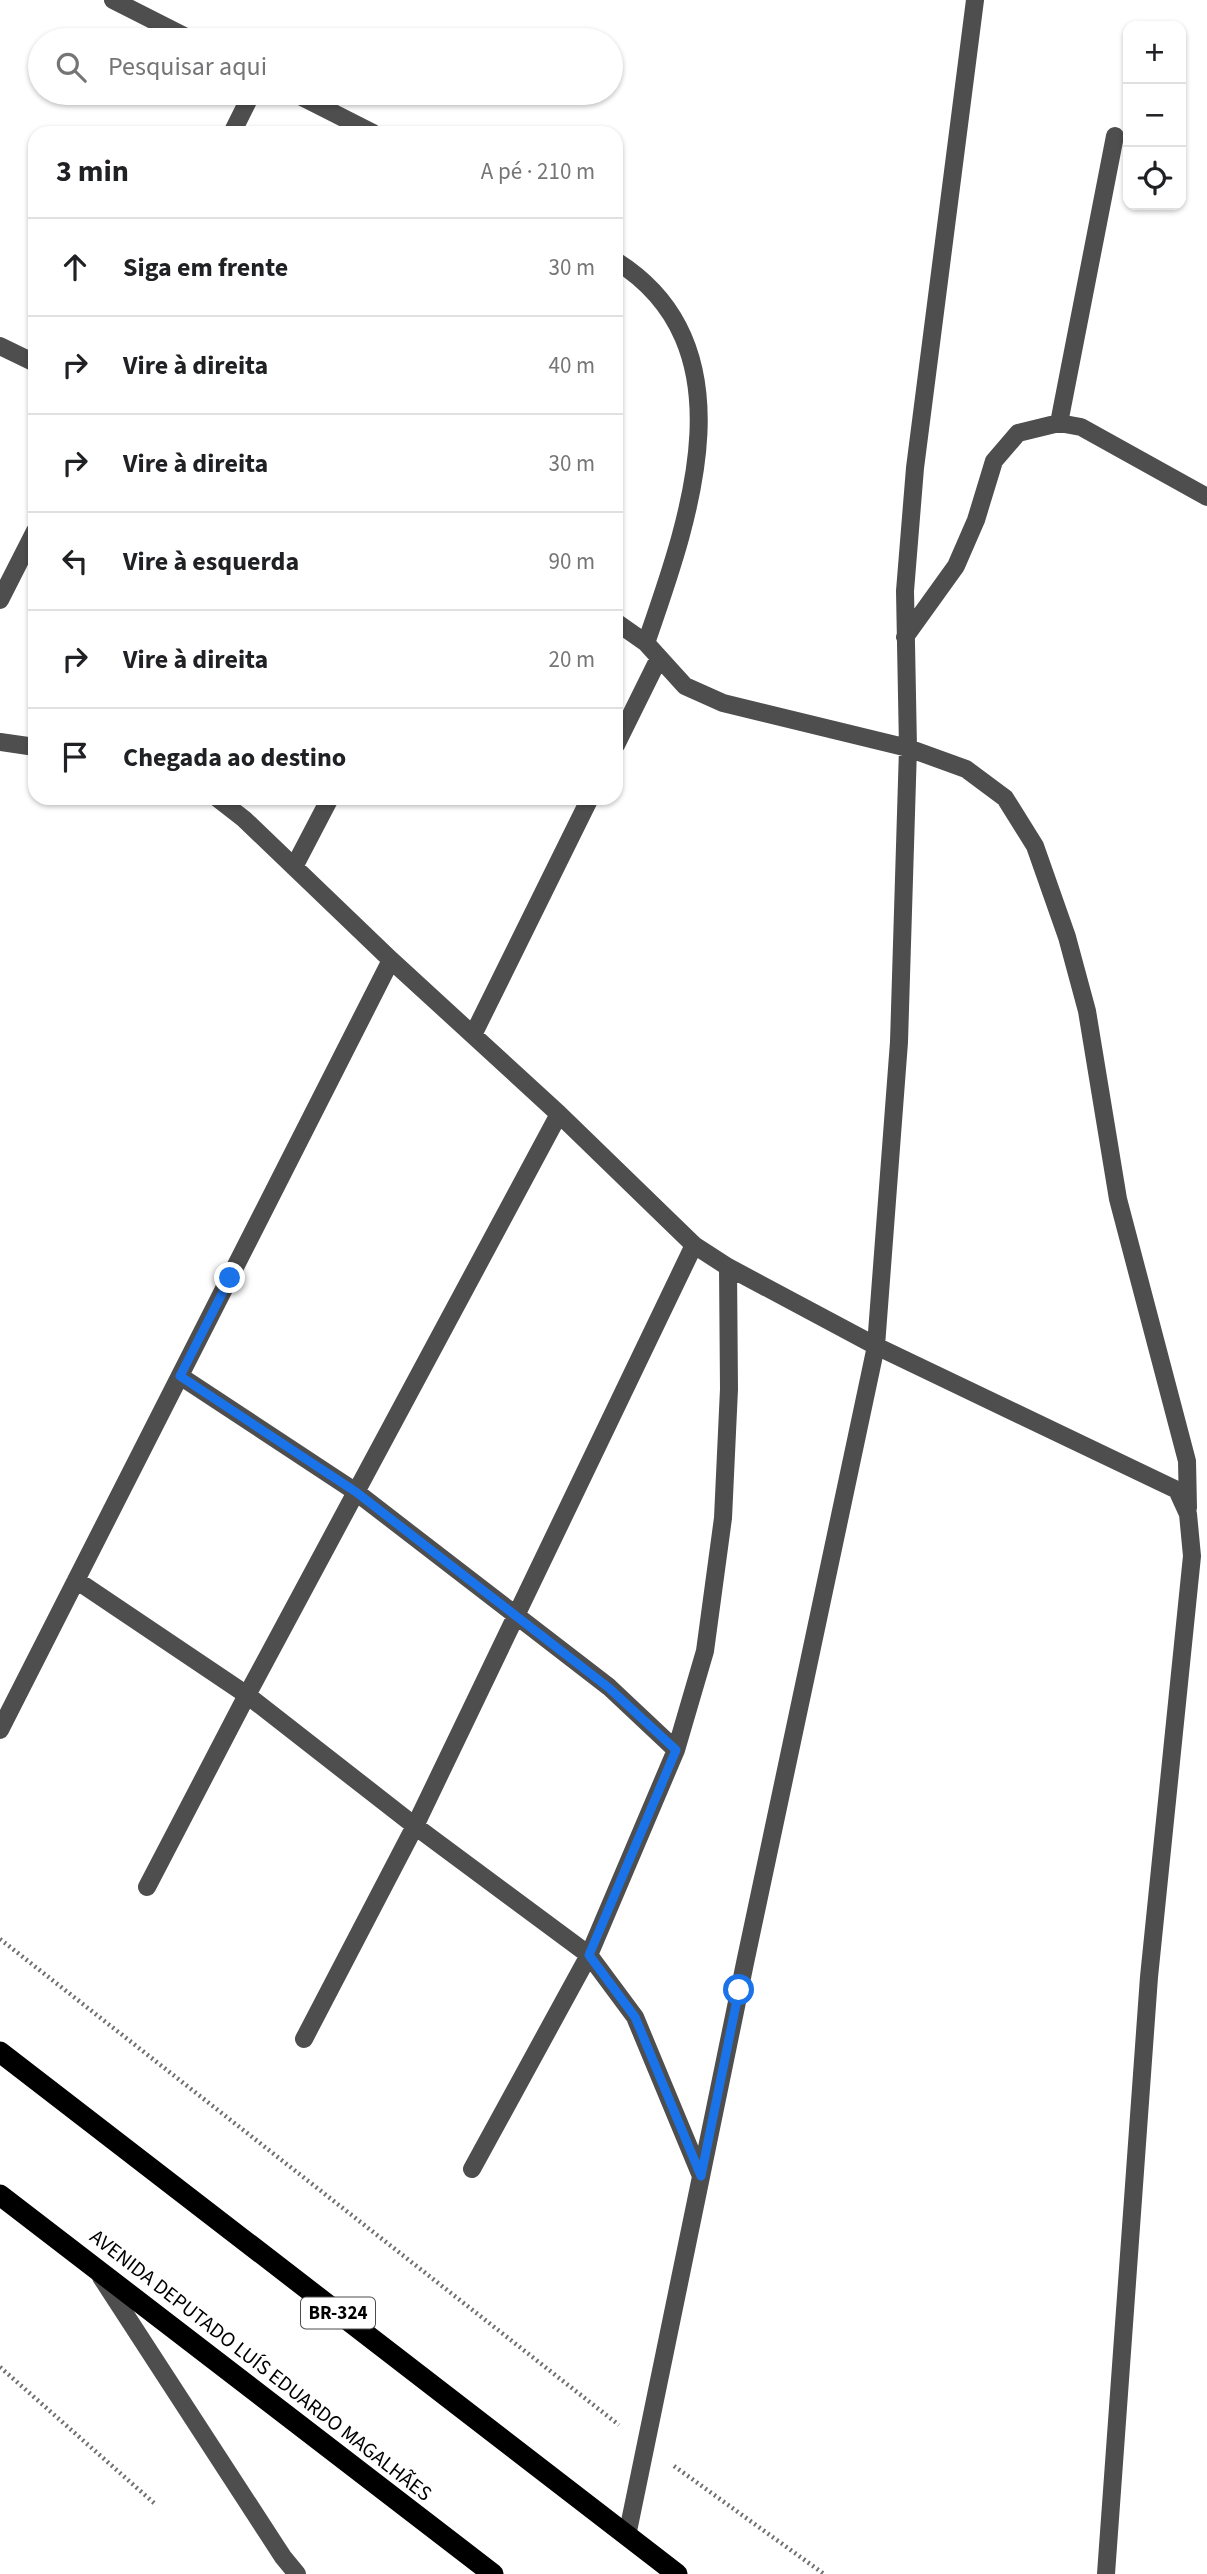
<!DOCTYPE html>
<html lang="pt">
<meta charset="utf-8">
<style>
:root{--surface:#fff;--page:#f6f6f6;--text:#202124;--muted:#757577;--line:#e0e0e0}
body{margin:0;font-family:"Source Sans 3",sans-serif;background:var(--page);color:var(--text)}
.controls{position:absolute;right:21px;top:21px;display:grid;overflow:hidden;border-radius:14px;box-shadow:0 2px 5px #0004}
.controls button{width:63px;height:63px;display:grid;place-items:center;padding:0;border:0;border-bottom:2px solid var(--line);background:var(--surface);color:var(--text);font:35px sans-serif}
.stop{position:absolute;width:21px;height:21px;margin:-16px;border:5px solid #1a73e8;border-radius:50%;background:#fff}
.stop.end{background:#1a73e8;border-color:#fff;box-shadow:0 2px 7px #0008}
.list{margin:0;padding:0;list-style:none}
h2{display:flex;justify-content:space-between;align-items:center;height:91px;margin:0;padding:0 28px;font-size:30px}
h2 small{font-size:23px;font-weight:400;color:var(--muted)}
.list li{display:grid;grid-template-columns:46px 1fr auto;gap:21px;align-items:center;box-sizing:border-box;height:98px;padding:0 28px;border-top:2px solid var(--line)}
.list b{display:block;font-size:26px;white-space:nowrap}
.list em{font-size:23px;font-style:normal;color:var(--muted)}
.icon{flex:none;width:38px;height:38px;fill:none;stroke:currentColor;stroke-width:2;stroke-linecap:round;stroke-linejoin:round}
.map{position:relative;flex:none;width:1207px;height:2574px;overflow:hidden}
.search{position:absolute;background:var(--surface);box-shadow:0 2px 5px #0004;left:28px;top:28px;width:595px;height:77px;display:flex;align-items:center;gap:18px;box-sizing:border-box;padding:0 24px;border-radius:38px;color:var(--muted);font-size:26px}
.panel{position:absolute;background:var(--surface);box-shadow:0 2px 5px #0004;left:28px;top:126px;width:595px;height:679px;border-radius:21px}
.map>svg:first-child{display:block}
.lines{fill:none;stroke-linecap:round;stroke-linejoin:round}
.path{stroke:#707070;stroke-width:4.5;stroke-dasharray:2 3.5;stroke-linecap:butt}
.minor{stroke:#4e4e4e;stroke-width:18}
.highway{stroke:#000;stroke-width:21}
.route{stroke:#1a73e8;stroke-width:9}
.labels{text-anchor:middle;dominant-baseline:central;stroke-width:5;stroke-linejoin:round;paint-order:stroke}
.shield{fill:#fff;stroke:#4c4c4c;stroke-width:2}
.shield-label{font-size:19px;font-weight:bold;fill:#000}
.street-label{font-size:21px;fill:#000;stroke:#fff}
</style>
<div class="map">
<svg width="1207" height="2574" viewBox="0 0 1207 2574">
<rect width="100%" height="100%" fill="#fff"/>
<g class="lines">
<!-- path -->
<path class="path" d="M0 1939 619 2425
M0 2367 154 2503
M674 2466 824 2574"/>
<!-- minor -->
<path class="minor" d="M113 0 192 40
M294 93 373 133
M232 133 252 93
M616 261C753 347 688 522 646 643
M0 346 35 363
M1059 423 1115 136
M0 600 35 531
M616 622 646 643 685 686 723 703 908 748 966 769 1005 798 1035 846 1067 937 1087 1011 1118 1199 1187 1461 1188 1508
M905 637 956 566 976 520 994 461 1018 433 1059 423 1081 427 1207 497
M0 742 35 747
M616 745 659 658
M217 798 244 819 391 960 559 1114 694 1245 728 1267 876 1346 1177 1490 1188 1514 1192 1556 1149 1977 1106 2574
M294 867 330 798
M473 1035 590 798
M180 1376 356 1492 609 1687 676 1750
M76 1580 247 1695 415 1826 589 1955 635 2017 701 2176
M0 1730 391 960
M147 1887 247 1695 559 1114
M304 2039 415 1826 694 1245
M472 2169 589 1955 676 1750 705 1651 723 1518 729 1389 728 1267
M101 2277 283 2557 297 2574
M627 2536 745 1963 876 1346 899 1042 908 748 905 591 915 468 975 0"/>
<!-- highway -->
<path class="highway" d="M0 2052 677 2574
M0 2195 493 2574"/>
</g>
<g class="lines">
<!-- route -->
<path class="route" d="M230 1278 180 1376 356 1492 609 1688 676 1750 589 1955 635 2017 701 2176 739 1990"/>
</g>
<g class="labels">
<!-- shield labels -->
<rect class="shield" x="301" y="2297.5" width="74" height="31" rx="5"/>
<g class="shield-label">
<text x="338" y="2313">BR-324</text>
</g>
<!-- street labels -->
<g class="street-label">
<text transform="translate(261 2365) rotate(38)">AVENIDA DEPUTADO LUÍS EDUARDO MAGALHÃES</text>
</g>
</g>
</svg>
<div class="controls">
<button>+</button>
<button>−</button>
<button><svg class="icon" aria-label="locate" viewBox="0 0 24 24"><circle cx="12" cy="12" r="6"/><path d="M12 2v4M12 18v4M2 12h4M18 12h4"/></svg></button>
</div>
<div class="stop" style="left:739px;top:1990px"></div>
<div class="stop end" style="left:230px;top:1278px"></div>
<div class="search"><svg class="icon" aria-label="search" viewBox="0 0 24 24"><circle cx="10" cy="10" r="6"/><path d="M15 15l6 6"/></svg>Pesquisar aqui</div>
<section class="panel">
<h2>3 min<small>A pé · 210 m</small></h2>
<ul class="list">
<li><svg class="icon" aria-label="ahead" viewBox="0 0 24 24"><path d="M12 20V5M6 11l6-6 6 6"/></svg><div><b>Siga em frente</b></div><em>30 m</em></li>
<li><svg class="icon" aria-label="right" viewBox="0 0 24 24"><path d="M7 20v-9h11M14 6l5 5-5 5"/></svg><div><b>Vire à direita</b></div><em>40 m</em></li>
<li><svg class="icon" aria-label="right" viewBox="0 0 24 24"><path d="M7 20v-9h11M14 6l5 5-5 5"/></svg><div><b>Vire à direita</b></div><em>30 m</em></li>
<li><svg class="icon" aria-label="left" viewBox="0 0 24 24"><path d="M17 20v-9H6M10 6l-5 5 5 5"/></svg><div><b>Vire à esquerda</b></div><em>90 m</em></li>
<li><svg class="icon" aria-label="right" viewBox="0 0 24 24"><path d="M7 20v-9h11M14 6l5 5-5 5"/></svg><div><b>Vire à direita</b></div><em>20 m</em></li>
<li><svg class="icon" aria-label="arrive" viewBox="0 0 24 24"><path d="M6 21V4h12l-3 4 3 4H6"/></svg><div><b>Chegada ao destino</b></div></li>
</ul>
</section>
</div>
